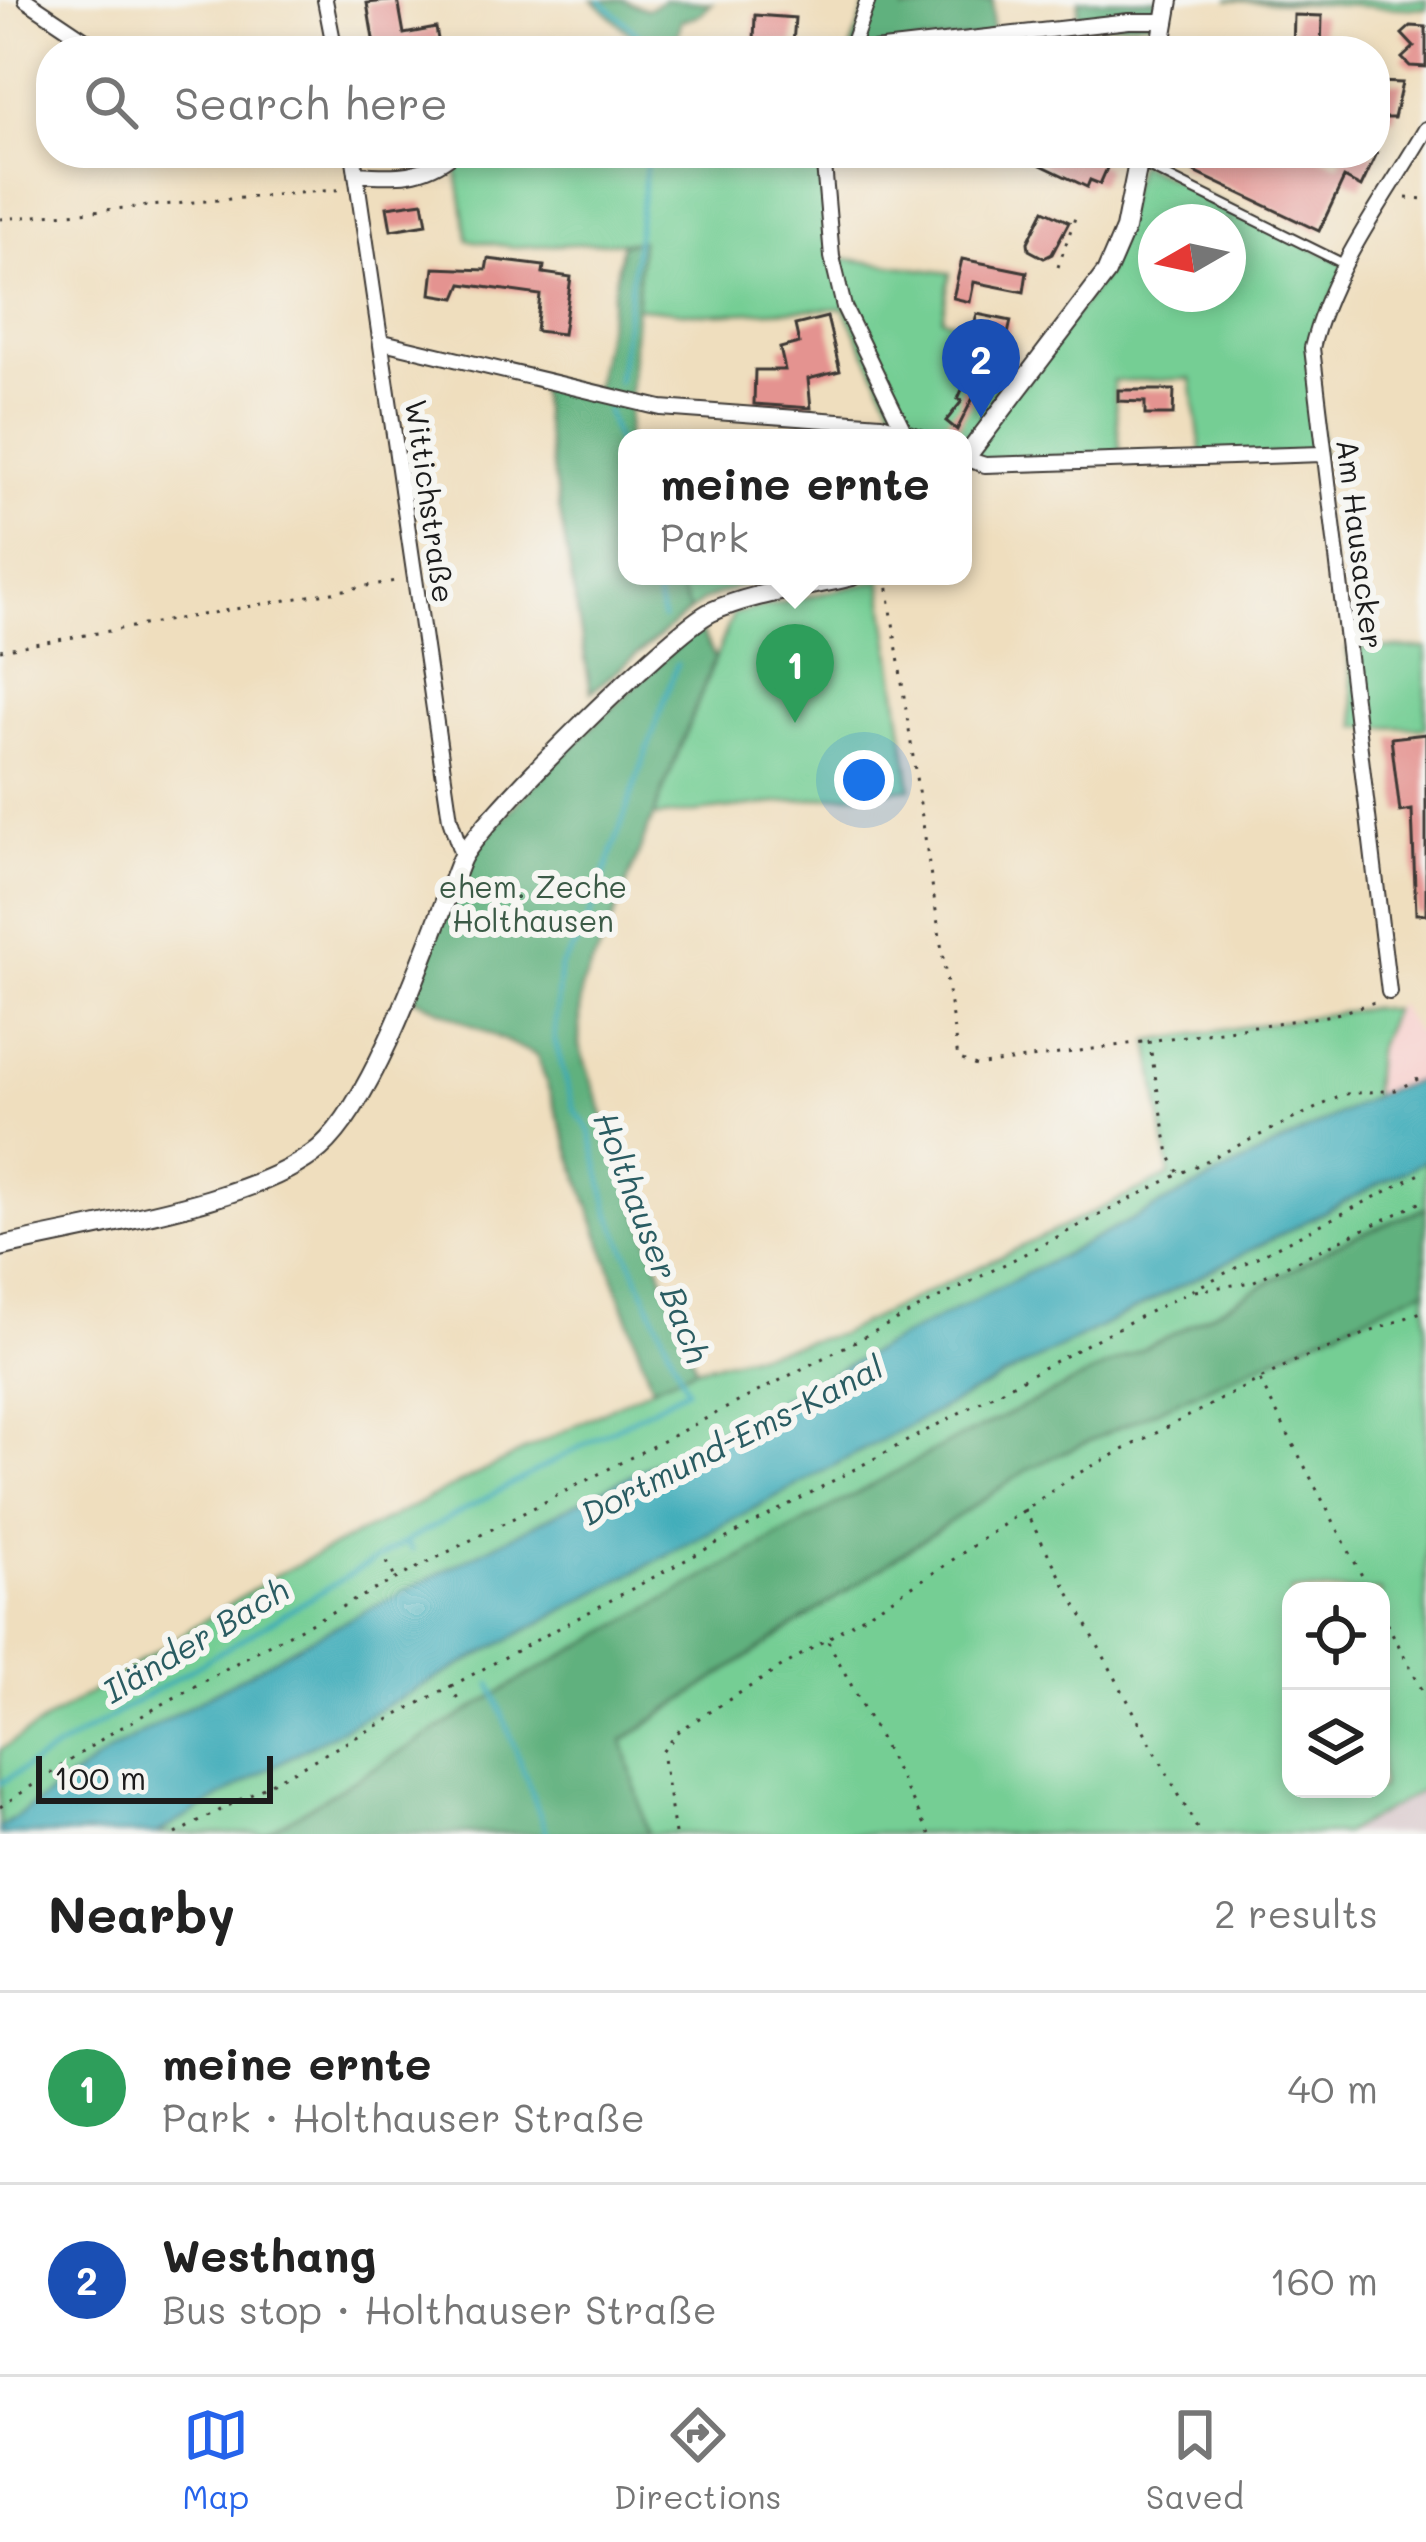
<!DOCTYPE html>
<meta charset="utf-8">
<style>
:root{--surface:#fff;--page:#f2f2f2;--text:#222;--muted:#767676;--line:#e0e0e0;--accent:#2563eb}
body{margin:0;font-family:Mali,sans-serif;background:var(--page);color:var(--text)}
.controls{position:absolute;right:36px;bottom:36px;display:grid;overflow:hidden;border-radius:24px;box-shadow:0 6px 18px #0003}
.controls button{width:108px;height:108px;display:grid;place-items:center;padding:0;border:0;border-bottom:3px solid var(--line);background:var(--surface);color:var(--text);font:60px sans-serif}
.compass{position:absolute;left:1138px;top:204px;width:108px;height:108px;border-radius:50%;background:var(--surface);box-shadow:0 6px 18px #0003;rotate:261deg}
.scale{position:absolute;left:36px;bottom:30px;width:237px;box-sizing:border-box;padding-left:12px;border:6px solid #1c1c1c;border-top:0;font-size:33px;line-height:42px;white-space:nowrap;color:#1c1c1c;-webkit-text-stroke:9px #f6f6f2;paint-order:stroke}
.you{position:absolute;left:864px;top:780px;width:42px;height:42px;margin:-30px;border:9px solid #fff;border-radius:50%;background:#1a73e8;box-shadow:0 0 0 18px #1a73e833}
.badge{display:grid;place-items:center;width:78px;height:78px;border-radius:50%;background:var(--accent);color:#fff;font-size:39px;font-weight:700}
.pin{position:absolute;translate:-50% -99px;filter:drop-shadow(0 3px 6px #0008)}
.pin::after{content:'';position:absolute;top:63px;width:42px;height:36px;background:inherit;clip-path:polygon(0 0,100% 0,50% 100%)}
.popup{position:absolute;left:618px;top:429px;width:354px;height:156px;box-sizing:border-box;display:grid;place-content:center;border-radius:24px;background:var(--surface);filter:drop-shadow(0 3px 9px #0005);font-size:39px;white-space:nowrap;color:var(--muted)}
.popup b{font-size:45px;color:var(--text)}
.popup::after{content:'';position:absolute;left:50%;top:100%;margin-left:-24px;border:24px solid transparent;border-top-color:var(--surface)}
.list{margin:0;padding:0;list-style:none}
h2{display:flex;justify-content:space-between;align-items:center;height:156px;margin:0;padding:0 48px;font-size:51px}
h2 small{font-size:39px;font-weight:400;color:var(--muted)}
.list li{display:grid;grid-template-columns:78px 1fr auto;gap:36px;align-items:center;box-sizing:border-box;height:192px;padding:0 48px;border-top:3px solid var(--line)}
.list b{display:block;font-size:45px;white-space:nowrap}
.list p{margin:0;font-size:39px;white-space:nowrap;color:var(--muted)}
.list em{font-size:39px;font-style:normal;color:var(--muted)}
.icon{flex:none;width:66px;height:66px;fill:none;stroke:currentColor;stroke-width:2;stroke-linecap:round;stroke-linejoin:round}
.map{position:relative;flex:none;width:1426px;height:1834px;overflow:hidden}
.search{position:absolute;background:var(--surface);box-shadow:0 6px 18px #0003;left:36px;right:36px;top:36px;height:132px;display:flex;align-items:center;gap:30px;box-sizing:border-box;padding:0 42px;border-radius:48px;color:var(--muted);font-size:45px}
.sheet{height:540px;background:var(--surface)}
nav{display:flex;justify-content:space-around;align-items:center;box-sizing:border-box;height:168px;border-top:3px solid var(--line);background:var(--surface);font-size:33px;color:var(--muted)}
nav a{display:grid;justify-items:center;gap:6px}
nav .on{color:var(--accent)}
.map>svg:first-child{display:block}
.built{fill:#f7d0cd}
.industrial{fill:#d2bec3}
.green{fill:#75ce94;stroke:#487558;stroke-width:3;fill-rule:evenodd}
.forest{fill:#60b17e;stroke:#3e664d;stroke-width:3}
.water{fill:#3aaab8;stroke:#2b636a;stroke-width:3}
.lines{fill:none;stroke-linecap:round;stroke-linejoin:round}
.stream{stroke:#3aaab8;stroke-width:4.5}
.building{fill:#e49390}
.lane-casing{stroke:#3c3934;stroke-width:12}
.street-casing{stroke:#3c3934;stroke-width:18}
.secondary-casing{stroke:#3c3934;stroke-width:22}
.path{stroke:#3c3934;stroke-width:3;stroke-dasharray:3 9;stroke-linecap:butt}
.lane{stroke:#fff;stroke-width:8}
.street{stroke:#fff;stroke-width:14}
.secondary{stroke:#fff;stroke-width:18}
.labels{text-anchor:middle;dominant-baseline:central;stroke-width:12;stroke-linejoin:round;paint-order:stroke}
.street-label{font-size:30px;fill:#1c1c1c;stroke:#f6f6f2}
.park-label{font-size:30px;fill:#3b5a46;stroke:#f6f6f2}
.water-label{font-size:33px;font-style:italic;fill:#2a5c62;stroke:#f6f6f2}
</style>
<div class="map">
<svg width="1426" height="1834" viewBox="0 0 1426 1834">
<rect width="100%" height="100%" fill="#f6f6f2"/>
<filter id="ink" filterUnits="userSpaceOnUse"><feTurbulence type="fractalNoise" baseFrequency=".00833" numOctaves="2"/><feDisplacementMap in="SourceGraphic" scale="24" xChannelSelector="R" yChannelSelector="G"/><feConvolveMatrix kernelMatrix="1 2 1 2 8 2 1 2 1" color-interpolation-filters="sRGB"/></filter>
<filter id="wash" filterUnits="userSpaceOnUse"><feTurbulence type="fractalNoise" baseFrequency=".004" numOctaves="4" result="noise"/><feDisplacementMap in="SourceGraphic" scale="48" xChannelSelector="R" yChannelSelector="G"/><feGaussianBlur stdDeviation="2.7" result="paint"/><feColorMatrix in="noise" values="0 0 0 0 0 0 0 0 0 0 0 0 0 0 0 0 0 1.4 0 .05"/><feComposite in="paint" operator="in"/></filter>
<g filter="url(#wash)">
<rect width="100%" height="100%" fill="#efdebe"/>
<!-- built -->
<path class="built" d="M1398 1004 1416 1033 1426 1029V1078L1372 1101 1376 1051 1384 1023Z"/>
<!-- industrial -->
<path class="industrial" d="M1426 1784V1834H1334Z"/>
<!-- green -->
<path class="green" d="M1227 0H1426V9Z
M454 153H823L832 257 950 273 942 318 974 328 964 363 1023 385 1106 273 1138 163 1346 264 1312 348 1322 454 1202 457 1191 379 1113 381 1121 457 985 465 963 458V438H924L902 427 844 308 701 314 634 307 640 241 513 247 468 240ZM1156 222H1228V294H1156Z
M674 576H752V581L703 600 690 611Z
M881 580 911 788 653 817 733 614Z
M1347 648H1426V728L1357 727Z
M1369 1008 1392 1010 1376 1052 1372 1101 306 1641 112 1750 0 1828V1750L274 1576 652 1387 696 1368 840 1334 1170 1175 1149 1041Z
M1426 1160V1208L1350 1238 1179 1331 939 1448 525 1677 265 1834H157L284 1760 902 1429Z
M1426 1288V1788L1343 1834H648L623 1741 1030 1468ZM1291 1591H1381V1789H1291Z"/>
<!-- forest -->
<path class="forest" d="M593 0H622L647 9 664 0 712 3 701 14 681 21 675 51H648Z
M868 0H906L905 10 993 0 992 36 850 51Z
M1079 0H1169L1166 21 1077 26Z
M641 241 627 438V576H674L690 611 591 692 537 380 595 389 622 244Z
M698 626 715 657 608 932 581 988 579 1046 696 1368 652 1387 537 1056 410 996 467 857 550 767Z
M1426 1208V1288L1030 1468 623 1740 648 1834H265L525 1677 939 1448 1179 1331 1350 1238Z"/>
<!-- water -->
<path class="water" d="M1426 1078V1160L902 1429 284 1760 157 1834H0V1828L112 1750 306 1641 1380 1093Z"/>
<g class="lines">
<!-- stream -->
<path class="stream" d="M600 0 657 51
M618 382 648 153
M607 410 627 476
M652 576 663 619
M405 1542 687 1389 609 1211 590 1131 574 1109 554 1038 560 967 584 933 677 664
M491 1684 547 1834
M0 1783 405 1542 412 1550"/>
</g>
<g id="blocks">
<!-- building -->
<path class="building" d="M398 0 404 34 436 28 440 51H375L367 3Z
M755 15 795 18 793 44 754 41Z
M1294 15 1322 16 1321 51H1293Z
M1411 26 1426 27V67L1410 66 1402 58 1414 47 1402 34Z
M1118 36 1148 42 1147 51H1060V43Z
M1375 82 1402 83 1394 118H1375Z
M1045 153H1077L1107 168 1100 184 1090 180 1087 187 1041 165Z
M1185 153H1314L1339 165 1345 153H1377L1361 187 1344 178 1319 231 1180 165Z
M423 202 427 224 391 230 387 207Z
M1044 210 1069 222 1052 254 1044 258 1029 250 1028 242Z
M488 259 544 266 543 273 571 277 563 334 536 331 540 295 462 284 456 298 431 294 434 268 486 270Z
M962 259 1027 272 1024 292 974 282 970 302 953 298Z
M977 314 1011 321 1003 356 986 352 991 331 974 327Z
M827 317 840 371 808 379 811 408 754 404 755 370H785L780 348 799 343 795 325Z
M964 385 978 388 957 430 946 421 962 401 958 399Z
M1118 390H1174L1173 415H1145V402L1118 401Z
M1426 734V914H1416L1412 810 1400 812 1391 738Z"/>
</g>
</g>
<g filter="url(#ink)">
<use href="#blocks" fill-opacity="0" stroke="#3c3934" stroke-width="3"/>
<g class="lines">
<defs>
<path id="lane" d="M1142 164 1344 264"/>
<path id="street" d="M26 0 102 51
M325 0 335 51
M850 51 868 0
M865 51 1129 21H1166
M353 153 450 819 462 855
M823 153 832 257 844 307 902 427
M357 174C394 177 424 178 454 153
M383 342 661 408 881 424 924 438
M963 458 985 465 1322 454
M1389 992 1312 348C1331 269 1385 199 1426 129"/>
<path id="secondary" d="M1160 51 1169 0
M963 461 1106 273 1125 229 1140 153
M0 1247C86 1226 257 1203 320 1148 377 1098 431 935 460 862 473 826 673 630 711 612 754 592 806 588 852 576"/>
</defs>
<!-- lane casing -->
<use href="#lane" class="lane-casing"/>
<!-- street casing -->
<use href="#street" class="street-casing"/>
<!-- secondary casing -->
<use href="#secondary" class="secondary-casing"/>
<!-- path -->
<path class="path" d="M1406 198 1426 199
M0 219 345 189
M1058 267 1077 212
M886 576 958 1058 976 1066 1149 1041
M0 650 401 580
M1178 1172 1169 1154 1149 1041 1333 1015 1378 1001
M1195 1291 1252 1282 1426 1200
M1260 1381 1370 1591
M1024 1509 1200 1834
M387 1562 394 1576
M1381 1612 1426 1697
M828 1641 930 1834
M450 1685 458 1699
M0 1807 108 1735 268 1645 1179 1174 1345 1094 1396 1090 1426 1075
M176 1834 1106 1334 1426 1171
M675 1834 662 1752 680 1730 938 1570 1075 1475 1293 1362 1426 1310"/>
<!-- lane -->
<use href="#lane" class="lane"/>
<!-- street -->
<use href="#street" class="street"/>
<!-- secondary -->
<use href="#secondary" class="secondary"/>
</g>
</g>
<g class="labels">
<!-- street labels -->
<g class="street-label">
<text transform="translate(431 501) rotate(82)">Wittichstraße</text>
<text transform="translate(1361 544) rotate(83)">Am Hausacker</text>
</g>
<!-- park labels -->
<g class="park-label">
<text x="533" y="886">ehem. Zeche<tspan x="533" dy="34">Holthausen</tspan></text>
</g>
<!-- water labels -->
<g class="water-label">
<text transform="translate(653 1237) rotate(69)">Holthauser Bach</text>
<text transform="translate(731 1439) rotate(-27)">Dortmund-Ems-Kanal</text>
<text transform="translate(195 1639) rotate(-31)">Iländer Bach</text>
</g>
</g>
</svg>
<div class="controls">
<button><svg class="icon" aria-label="locate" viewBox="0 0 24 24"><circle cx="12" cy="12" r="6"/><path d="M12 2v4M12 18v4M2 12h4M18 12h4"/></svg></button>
<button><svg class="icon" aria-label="layers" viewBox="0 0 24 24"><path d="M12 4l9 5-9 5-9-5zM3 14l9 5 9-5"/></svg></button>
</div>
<svg class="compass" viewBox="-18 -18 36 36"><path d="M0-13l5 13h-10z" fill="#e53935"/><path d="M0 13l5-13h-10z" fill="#767676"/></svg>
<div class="scale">100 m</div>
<div class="you"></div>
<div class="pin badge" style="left:795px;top:723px;background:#2e9e5b">1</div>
<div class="popup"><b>meine ernte</b>Park</div>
<div class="pin badge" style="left:981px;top:418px;background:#1a4fb4">2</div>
<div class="search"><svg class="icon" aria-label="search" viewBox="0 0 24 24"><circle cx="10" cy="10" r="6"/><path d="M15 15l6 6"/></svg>Search here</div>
</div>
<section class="sheet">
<h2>Nearby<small>2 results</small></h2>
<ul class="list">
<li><span class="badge" style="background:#2e9e5b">1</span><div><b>meine ernte</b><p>Park · Holthauser Straße</p></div><em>40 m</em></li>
<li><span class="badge" style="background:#1a4fb4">2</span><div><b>Westhang</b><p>Bus stop · Holthauser Straße</p></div><em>160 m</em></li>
</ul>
</section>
<nav>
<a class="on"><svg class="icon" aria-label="map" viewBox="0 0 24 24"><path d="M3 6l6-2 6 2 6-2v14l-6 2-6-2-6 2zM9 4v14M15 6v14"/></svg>Map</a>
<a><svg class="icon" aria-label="directions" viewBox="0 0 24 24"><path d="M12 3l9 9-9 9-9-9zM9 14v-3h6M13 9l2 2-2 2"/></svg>Directions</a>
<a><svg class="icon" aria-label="saved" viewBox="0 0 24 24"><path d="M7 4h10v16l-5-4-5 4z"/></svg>Saved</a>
</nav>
